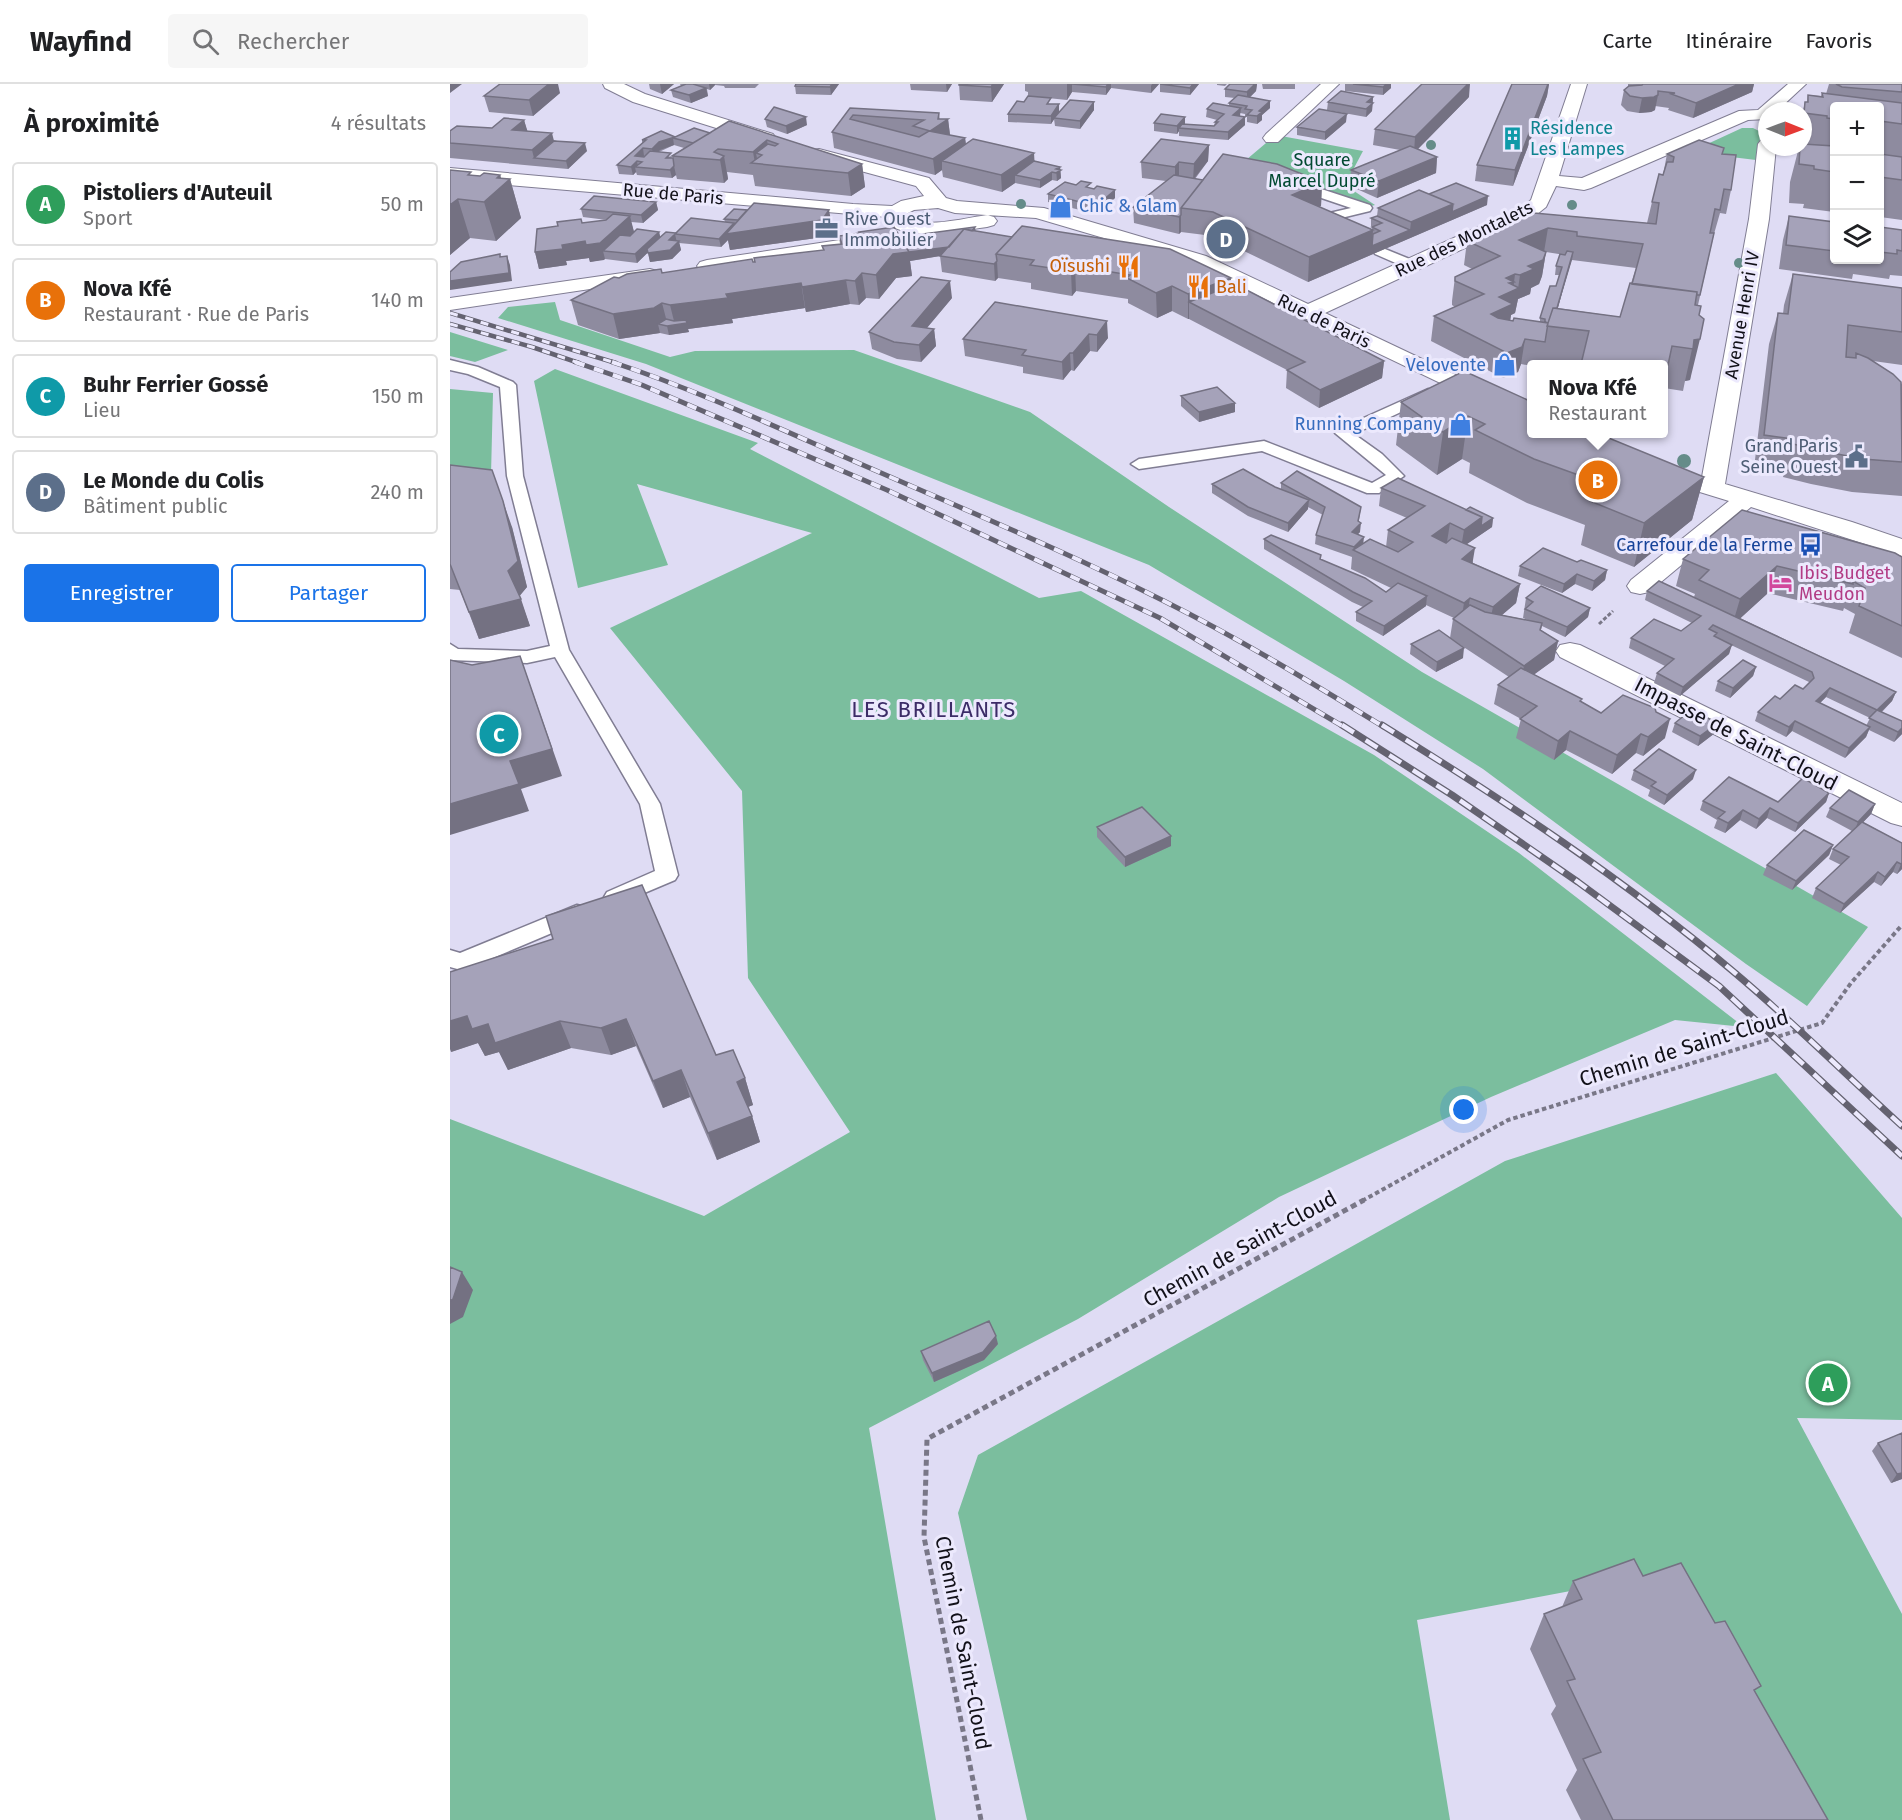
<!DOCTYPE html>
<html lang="fr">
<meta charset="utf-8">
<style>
:root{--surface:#fff;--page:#f6f6f6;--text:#202124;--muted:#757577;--line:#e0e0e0;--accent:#1a73e8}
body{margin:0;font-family:"Fira Sans",sans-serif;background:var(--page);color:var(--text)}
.controls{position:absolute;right:18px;top:18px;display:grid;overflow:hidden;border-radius:6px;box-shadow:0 2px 4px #0004}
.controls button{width:54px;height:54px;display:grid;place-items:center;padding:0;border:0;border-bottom:2px solid var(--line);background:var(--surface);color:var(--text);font:30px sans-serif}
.compass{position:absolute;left:1308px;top:18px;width:54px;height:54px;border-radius:50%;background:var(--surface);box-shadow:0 2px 4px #0004;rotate:91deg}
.you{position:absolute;left:1014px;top:1026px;width:21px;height:21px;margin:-15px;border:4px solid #fff;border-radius:50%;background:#1a73e8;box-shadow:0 0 0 9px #1a73e833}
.badge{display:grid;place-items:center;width:39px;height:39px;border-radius:50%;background:var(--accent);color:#fff;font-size:20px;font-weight:700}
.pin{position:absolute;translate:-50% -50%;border:3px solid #fff;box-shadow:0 2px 6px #0006}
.popup{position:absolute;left:1077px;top:276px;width:141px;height:78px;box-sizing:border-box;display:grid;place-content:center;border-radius:6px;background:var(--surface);filter:drop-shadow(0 2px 4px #0005);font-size:20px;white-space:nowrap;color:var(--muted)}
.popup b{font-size:22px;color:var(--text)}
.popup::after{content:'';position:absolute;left:50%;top:100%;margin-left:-12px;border:12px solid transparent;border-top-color:var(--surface)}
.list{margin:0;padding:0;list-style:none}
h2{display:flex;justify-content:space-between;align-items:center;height:78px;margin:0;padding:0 24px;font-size:26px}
h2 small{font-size:20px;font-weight:400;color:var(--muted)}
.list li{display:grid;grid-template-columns:39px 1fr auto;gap:18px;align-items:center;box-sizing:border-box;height:84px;margin:0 12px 12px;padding:0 12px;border:2px solid var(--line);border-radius:6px}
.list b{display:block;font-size:22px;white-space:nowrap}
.list p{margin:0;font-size:20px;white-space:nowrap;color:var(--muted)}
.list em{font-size:20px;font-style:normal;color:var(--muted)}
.actions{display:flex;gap:12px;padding:18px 24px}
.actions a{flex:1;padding:14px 0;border:2px solid var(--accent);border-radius:6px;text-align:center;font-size:21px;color:var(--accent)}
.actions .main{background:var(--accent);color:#fff}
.icon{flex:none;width:33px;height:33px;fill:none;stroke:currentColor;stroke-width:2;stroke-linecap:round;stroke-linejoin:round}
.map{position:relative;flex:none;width:1452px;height:1736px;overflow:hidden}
header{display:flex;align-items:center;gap:36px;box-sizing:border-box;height:84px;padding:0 30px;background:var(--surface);border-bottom:2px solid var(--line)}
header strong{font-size:28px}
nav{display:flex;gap:33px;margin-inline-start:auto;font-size:21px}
.search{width:420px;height:54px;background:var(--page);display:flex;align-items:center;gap:15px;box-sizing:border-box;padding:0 21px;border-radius:6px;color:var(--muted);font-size:22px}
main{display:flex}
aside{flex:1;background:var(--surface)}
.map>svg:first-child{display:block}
.green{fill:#7bbe9e}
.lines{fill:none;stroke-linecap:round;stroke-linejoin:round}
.service-casing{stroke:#807d93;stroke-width:3}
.pedestrian-casing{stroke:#807d93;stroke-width:2}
.minor-casing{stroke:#807d93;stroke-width:2}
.path-far2{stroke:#797787;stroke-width:3;stroke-dasharray:4 2;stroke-linecap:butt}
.path-far1{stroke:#797787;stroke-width:4;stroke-dasharray:4.5 3;stroke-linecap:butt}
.path{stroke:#797787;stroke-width:5;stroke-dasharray:6 4;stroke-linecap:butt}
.service{fill:#fff;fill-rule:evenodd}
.pedestrian{fill:#fff;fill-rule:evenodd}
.minor{fill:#fff;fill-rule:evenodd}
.rail-far2-casing{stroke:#646270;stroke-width:4.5}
.rail-far1-casing{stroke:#646270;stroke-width:5}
.rail-casing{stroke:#646270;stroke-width:7}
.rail-far2{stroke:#ece9fd;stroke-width:3;stroke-dasharray:8;stroke-linecap:butt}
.rail-far1{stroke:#ece9fd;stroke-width:4;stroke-dasharray:10;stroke-linecap:butt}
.rail{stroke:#ece9fd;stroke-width:4.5;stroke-dasharray:14;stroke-linecap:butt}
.tree{fill:#658c89}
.wall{fill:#8e8b9f;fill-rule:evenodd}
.shaded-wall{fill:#747182}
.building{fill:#a5a2b9;stroke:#747182;stroke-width:1.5}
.labels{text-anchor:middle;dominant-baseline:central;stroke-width:6;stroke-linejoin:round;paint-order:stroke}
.far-culture-label{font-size:18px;fill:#0d838f;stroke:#ece9fd;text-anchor:start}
.far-park-label{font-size:18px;fill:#024a32;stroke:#ece9fd}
.far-street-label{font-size:18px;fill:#121119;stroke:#ece9fd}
.far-shop-label{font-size:18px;fill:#366cbe;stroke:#ece9fd;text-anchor:end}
.far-service-label{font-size:18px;fill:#4e5e75;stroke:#ece9fd;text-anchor:start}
.far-food-label{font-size:18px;fill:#c56008;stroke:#ece9fd;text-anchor:end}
.far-transit-label{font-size:18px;fill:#164399;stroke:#ece9fd;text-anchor:end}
.far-hotel-label{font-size:18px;fill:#b23c85;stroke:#ece9fd;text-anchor:start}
.street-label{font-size:21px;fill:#121119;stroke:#ece9fd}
.neighbourhood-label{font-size:22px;letter-spacing:1.5px;fill:#3c2c67;stroke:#ece9fd}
</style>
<header>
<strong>Wayfind</strong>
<div class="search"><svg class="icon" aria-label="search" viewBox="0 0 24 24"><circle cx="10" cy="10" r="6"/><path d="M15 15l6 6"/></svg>Rechercher</div>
<nav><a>Carte</a><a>Itinéraire</a><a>Favoris</a></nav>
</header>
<main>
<aside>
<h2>À proximité<small>4 résultats</small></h2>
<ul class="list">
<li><span class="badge" style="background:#2e9e5b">A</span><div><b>Pistoliers d'Auteuil</b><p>Sport</p></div><em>50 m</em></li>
<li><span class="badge" style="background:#e8710a">B</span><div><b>Nova Kfé</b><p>Restaurant · Rue de Paris</p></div><em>140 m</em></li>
<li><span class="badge" style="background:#0f9aa8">C</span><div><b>Buhr Ferrier Gossé</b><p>Lieu</p></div><em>150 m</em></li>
<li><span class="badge" style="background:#5c6f8a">D</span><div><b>Le Monde du Colis</b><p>Bâtiment public</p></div><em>240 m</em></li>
</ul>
<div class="actions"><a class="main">Enregistrer</a><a>Partager</a></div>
</aside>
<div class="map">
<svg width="1452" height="1736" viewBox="0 0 1452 1736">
<rect width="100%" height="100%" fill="#dfdcf4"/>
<!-- green -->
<path class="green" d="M1292 44H1303L1311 48 1306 76 1240 68Z
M831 52 913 67 895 101 925 121 906 126 826 100 777 92 822 54Z
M105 218 110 236 220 273 245 267 404 266 580 328 719 423 972 588 1418 843 1357 922 1296 880 1033 685 894 597 699 481 196 280 48 234 58 223Z
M0 248 58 266 25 278 0 272Z
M105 285 308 359 300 365 589 514 631 507 924 671 1069 769 1294 943 1225 936 1041 1013 829 1113 628 1235 419 1344 486 1736H0V1035L254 1132 400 1048 298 894 292 707 160 544 362 449 187 400 218 481 128 504 84 297Z
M0 305 43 309 41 391 0 397Z
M1326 989 1452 1134V1336L1347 1334 1452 1530V1736H1347L1216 1489 967 1536 1000 1736H577L508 1429 528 1371 1055 1077Z"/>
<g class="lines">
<defs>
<path id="service" d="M847 97 920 121 922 124 920 127 887 135 899 146 892 150 875 142 873 133 875 130 901 124 842 104 841 101Z
M930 163 967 178 969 181 967 184H957L925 170 923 167 925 164Z
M0 276 28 283 63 298 66 301 73 392 119 566 210 720 228 791 225 796 173 818 165 821 157 818 154 813 157 808 205 787 190 720 105 573 77 579 0 576V560L8 565 77 567 100 562 57 392 50 303 18 290 0 286Z
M978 305 986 310 983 313 904 350 932 370 954 392 929 409H917L812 367 689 385 681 380 689 375 814 357 922 399 936 391 885 349 887 346Z
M127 821 135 823 138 829 135 835 19 884 11 886 0 883V866L10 869Z"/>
<path id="pedestrian" d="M871 0H889L828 58H816L813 54 816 50Z"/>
<path id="minor" d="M153 0H174L195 10 323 50 326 54 323 58H311L183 18 155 4Z
M1121 0H1137L1109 92 1132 94 1289 27 1308 26 1338 0H1356L1327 27H1317V35L1298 36 1141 104 1134 106 1106 102 1096 123 1086 131 875 229 1082 327V343L742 180 586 134 505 129 488 124 464 126 456 130V134C475 145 515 134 537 131L544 133 547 137 544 141 537 143C505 147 469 158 439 141L436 133 0 96V84L403 120 442 122 451 117 474 112 466 102 363 74 360 70 363 66 369 65 479 94 496 114 507 117 594 124 756 172 858 220 1072 123 1081 116Z
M1317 55V63H1326L1319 135 1275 400 1402 438 1452 455V472L1301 423 1199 508 1190 510 1181 508 1177 502 1181 496 1279 417 1201 393 1198 388 1201 383 1210 381 1252 393 1299 135 1308 60 1311 56Z
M416 152 423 154 426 158 423 162 257 188 250 186 247 182 250 178 257 176Z
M200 185 207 187 210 191 207 195 0 226V214Z
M1120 559 1130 561 1452 719V742L1441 739 1110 573 1106 567 1110 561Z"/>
</defs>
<!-- service casing -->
<use href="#service" class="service-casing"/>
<!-- pedestrian casing -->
<use href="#pedestrian" class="pedestrian-casing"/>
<!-- minor casing -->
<use href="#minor" class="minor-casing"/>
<!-- path-far2 -->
<path class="path-far2" d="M1149 540 1163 527"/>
<!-- path-far1 -->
<path class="path-far1" d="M912 1117 1058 1036 1372 939 1401 899 1452 841"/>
<!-- path -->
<path class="path" d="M531 1736 474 1453 477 1355 914 1116"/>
<!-- service -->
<use href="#service" class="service"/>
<!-- pedestrian -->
<use href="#pedestrian" class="pedestrian"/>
<!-- minor -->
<use href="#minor" class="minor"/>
<defs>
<path id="rail-far2" d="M0 229 166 279
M0 240 82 263 129 279"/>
<path id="rail-far1" d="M125 278 192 301 437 406 710 534 894 643
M162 278C253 308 341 350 429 388 525 430 621 470 714 517 790 555 862 599 934 643"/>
<path id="rail" d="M892 641 1002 711 1128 798 1269 902 1452 1072
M932 641C1054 716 1175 796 1285 889 1342 937 1396 991 1452 1042"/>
</defs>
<!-- rail-far2 casing -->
<use href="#rail-far2" class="rail-far2-casing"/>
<!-- rail-far1 casing -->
<use href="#rail-far1" class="rail-far1-casing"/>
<!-- rail casing -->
<use href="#rail" class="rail-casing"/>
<!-- rail-far2 -->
<use href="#rail-far2" class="rail-far2"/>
<!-- rail-far1 -->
<use href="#rail-far1" class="rail-far1"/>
<!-- rail -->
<use href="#rail" class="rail"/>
</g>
<!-- trees -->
<g class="tree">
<circle cx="981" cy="61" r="5"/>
<circle cx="571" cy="120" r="5"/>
<circle cx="1122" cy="121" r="5"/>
<circle cx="476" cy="132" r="5"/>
<circle cx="1289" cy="179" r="5"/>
<circle cx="1234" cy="377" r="7"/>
</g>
<!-- wall -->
<path class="wall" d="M199 0H224L212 10 200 5Z
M230 0H309L305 4H275L274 2 265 1 260 6 257 5 258 12 241 19 223 13 221 6 231 2Z
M389 0 381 11 346 10 345 2Z
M460 0H502L497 8 461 6Z
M509 0H554L542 18 510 16Z
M575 0H709L701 9 661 4 656 11 622 8 617 16 578 12V8L575 7Z
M710 0H749L740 11 710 8Z
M767 0H777L775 2 767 1Z
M780 0H845V5H813L812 0H807L806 7 800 13 820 24 812 31V36L807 40 797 38V33H795V30L790 29V32L795 33V41L778 56 729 52V47L727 50 704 47V39L764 42 765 38 767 36 756 33 757 25 779 22V19L785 14 775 13V5Z
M895 0H941V4L933 11 895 7Z
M1062 0H1099L1097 12 1063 102 1025 97 1027 81Z
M1178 0H1304L1302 8 1243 34 1218 26 1219 24 1205 22V26L1201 28 1189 29 1177 27 1171 21 1174 6 1178 3Z
M1379 0H1452V136L1430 133V22H1384V128L1353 124 1354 120 1339 119 1340 98 1348 67 1344 66 1345 63H1353V27L1355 18H1357L1358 11 1371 12 1372 9 1376 10Z
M110 9 83 32 39 28 34 12Z
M923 13 922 27 916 33 877 26 878 18Z
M1019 13 968 65 987 73 986 89 927 114 900 102 901 86 950 66 923 61 925 45Z
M644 18V26L630 45 605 42 604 35 601 40 558 38V30L601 20H609V28Z
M400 24 489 29V35H498L500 51H499L515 54 516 60 610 83 611 94 607 97 602 96 590 104 565 99 552 108 493 93 492 86 485 91 384 64 382 48Z
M315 35 357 41 337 50 317 43Z
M74 36 77 47 137 67 118 85 0 74V47L42 44Z
M279 37 412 80 415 103 401 112 305 102 303 91 277 88 278 95 274 99 227 95 226 91 222 94 187 91 186 88 183 91 169 90 167 81 192 59V56L260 49ZM224 61 234 64 222 72 223 74 209 68Z
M896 38 875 56 847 51V43Z
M759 61 758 77 745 95 753 96 872 98 871 122 869 123 922 146V143L921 142V134L927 132 928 124 979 110 1037 121 858 198 763 152 731 148 729 150 684 139 683 123 716 97 692 94 691 78Z
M1217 70H1272L1281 106 1276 130 1270 129 1264 150 1248 221 1249 231 1240 296 1235 297 1233 307 1214 304V280H1082V282L1071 280 1068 288 1053 294 981 257 984 232 1005 223 1002 221V217L1005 193 1022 185 1014 181 1017 157 1084 129 1197 139 1202 118 1213 91ZM1096 168 1115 171 1106 182 1105 191H1109L1106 202 1090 234V238L1060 236 1061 231 1065 229 1068 215 1080 210 1081 204 1089 200 1092 192ZM1122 171V176L1186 184 1170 233 1108 224Z
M0 86 22 91 30 92 50 91 51 94 60 95 71 134 46 157 20 154 0 171Z
M641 104 665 114 646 130 598 118V110Z
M206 118 208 126 193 139 181 138 184 148H209L210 153 275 138 274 135 382 142 374 153 280 166 278 156 271 163 229 159 231 166 222 175 200 178 198 168 187 179 155 175 140 178 139 174 116 177 117 181 89 185 85 168 108 142 157 136 133 133 131 125Z
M1339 132 1384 138V176H1430V143L1452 146V192L1440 191 1439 195 1403 190 1402 195 1329 185 1333 156Z
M525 143V147L781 202 934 277 932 294 869 324 836 304 837 286 739 235H738L722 227 707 234 678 219V215L626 207 622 212 581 205V199L548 194 545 197 492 188 490 172 460 177 462 192 446 194 429 215 416 214 409 221 400 220 356 228 355 224 282 235 283 239 238 245 239 248 219 251 210 249 169 255 128 241 121 216 169 194 303 178 373 166 372 162 390 160 389 152 409 149V148L450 153Z
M1343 190 1452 204V281L1423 277 1452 300V412L1402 408 1361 400 1333 393 1334 388 1304 384 1319 260 1328 229 1333 230 1334 221Z
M502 214 477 244 484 245 486 262 471 278 447 275 422 265 419 248Z
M545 218 658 254 647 268 640 267 624 287 621 286 613 296 573 289V283L515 272 513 255Z
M1014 287 1082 350 1254 393 1242 436 1184 483 1131 461 1135 441 1077 419 1019 389 1020 379 1012 375 987 391 946 361 951 318Z
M731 312 785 328 749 338 731 322Z
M0 381 62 443 77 503 69 512 80 542 29 555 10 506 0 505Z
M831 399 909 437 910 448 908 450 913 459 936 463 938 446 957 434 929 422 931 404 1016 426 1043 434 1042 443 1017 460 1023 479 1070 500 1066 519 1052 531 1078 536 1073 534 1076 514 1140 524 1138 533 1115 553 1092 542 1091 546 1108 557 1104 576 1084 590 1151 629 1206 628 1215 654 1193 672 1186 669 1162 690 1116 666 1104 676 1066 654 1071 635 1044 620 1048 601 1059 593 1000 554 1003 535 1004 534 976 521V522L933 552 906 537V528L913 523 902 518 814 465V455L871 471V476L936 508 941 504 901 485 902 473 865 460 866 451 873 431 858 423V425L838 448 798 432 762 409V400L825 403 831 405Z
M1452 473V574L1399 549 1405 530 1394 524 1393 527 1318 509 1290 534 1446 608 1442 617 1432 628 1452 650 1444 658 1419 646 1416 653 1395 674 1342 647 1336 653 1305 637 1308 628 1330 615 1353 605 1359 599V598L1281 561 1279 570 1230 612 1204 599 1207 589 1215 582 1179 564 1181 554 1231 547 1242 539 1195 516 1197 507 1244 513 1245 510 1226 502 1233 475ZM1376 613 1420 634 1416 642 1370 619Z
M1127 478 1157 486 1155 496 1142 507 1125 500 1112 509 1068 492 1070 482Z
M961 560 1013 574 986 588 960 570Z
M1306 583 1303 592 1280 614 1265 607 1268 597Z
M1225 639 1265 649 1248 662 1222 648Z
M1184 686 1243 695 1214 721 1198 712 1200 706 1181 696Z
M1379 709 1376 718 1345 748 1317 734 1306 745 1290 736 1275 749 1264 744 1267 736 1250 726 1253 717 1328 718Z
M1425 720 1421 730 1413 738 1452 759V785L1447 790 1443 788 1431 802 1424 798 1390 829 1362 814 1366 804 1391 781 1379 775 1383 765 1402 747 1376 733 1380 724Z
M647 743 721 752V762L675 783 647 753Z
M1383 761 1379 771 1342 806 1313 791 1317 781Z
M103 855 266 971 295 994 303 1021 298 1023 302 1032 310 1058 267 1076 240 1013 213 1024 186 962 161 971 121 964 58 986 49 968 35 972 28 959 1 968Z
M548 1260 534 1276 484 1298 473 1276 471 1267Z
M1452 1349V1395L1441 1399 1422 1367 1428 1359Z
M1193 1492 1265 1539 1306 1609 1378 1736H1131L1116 1706 1127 1686 1101 1630 1106 1622 1080 1565 1094 1530 1112 1523 1123 1497Z"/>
<!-- shaded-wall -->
<path class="shaded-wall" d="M0 0H12L0 9Z
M99 0H108L110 9 83 32 79 16Z
M210 0H224L212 10Z
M259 0H265V1L260 6Z
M382 0H389L381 11 380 3Z
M496 0H502L497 8Z
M543 0H554L542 18 541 3Z
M617 0H628H622V8L617 16Z
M658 0H661V4L656 11V3Z
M702 0H709L701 9V2Z
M743 0H749L740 11V4Z
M805 0H807L806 7 797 16V8Z
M937 0H941V4L933 11V3Z
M1018 0H1020L1019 13 964 69 965 53Z
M1098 0H1099L1097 12 1063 102 1065 86Z
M1289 0H1304L1302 8 1243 34 1246 19Z
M256 4 258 12 241 19 239 11Z
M1208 11 1205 26 1201 28 1189 29 1192 14Z
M923 13 922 27 916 33 917 18Z
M820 17V24L812 31V36L807 40V32L809 27Z
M644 18V26L630 45V37Z
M609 20V28L601 40V32Z
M791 24 790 32 783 39V31Z
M489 29 490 40 498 35 500 51 482 62 480 47 488 35Z
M897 30 896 38 875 56V48Z
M356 33 357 41 337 50 336 42Z
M735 33V41L729 44V47L727 50V42Z
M795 33V41L778 56V48Z
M74 36 79 52 62 46Z
M102 49 106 65 84 74 82 66Z
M223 54 224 61 210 66 204 73 202 65 209 58Z
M515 54 517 70 492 77V86L485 91 483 75Z
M317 56 321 79 312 71 306 69 308 80 305 79 303 68Z
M135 59 137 67 118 85 116 77Z
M759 61 758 77 743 96 744 80Z
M193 64 194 72 187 77 188 83H185L186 88 183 91 181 83 185 72Z
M584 69 585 85 565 91V99L552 108 551 91Z
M274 72 278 95 274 99 270 76Z
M987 73 986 89 927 114 929 97Z
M729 78V95L725 99V83Z
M412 80 415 103 401 112 398 89Z
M224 82 226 91 222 94 220 86Z
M610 83 611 94 607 97 606 85Z
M602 88V96L590 104V96Z
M50 91 53 101 60 95 71 134 46 157 34 118 47 94Z
M872 98 871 122 841 134 842 111Z
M665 106V114L646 130V122Z
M1038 112 1037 121 858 198 859 173 923 146 922 162 960 146 961 138 1003 120Z
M8 115 20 154 0 171V121Z
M206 118 208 126 193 139 191 131Z
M379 126 382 142 374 153 280 166 278 156 271 163 269 155 284 139 286 147Z
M731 131V148L729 150V133Z
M180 132 184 148 163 168 153 167 155 175 154 176 140 178 139 174 116 177 117 181 89 185 85 168 112 161 135 157Z
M525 143 526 151 490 172 460 177 462 192 446 194 429 215 426 191 443 170Z
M1098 144 1094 168 1069 156Z
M209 148 211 156 187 179 185 170Z
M225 150 227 159 219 156Z
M229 157 231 166 222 175 200 178 198 169Z
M1096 168 1092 192 1089 200 1081 204 1080 210 1068 215 1065 229 1061 231 1059 245 1041 230 1049 213 1056 194 1065 190 1063 207 1068 205 1070 191 1078 182Z
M1123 168 1122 176 1102 243V242Z
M57 172 60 181 62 197 0 206V197Z
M547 177 548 194 545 197 544 180Z
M625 182 626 207 622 212 621 187Z
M412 189 416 214 409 221 405 197Z
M781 194 780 219 739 218V235H738V210Z
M396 196 400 220 356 228 352 203Z
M500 197 502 214 464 259 462 242Z
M351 199 355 224 282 235 283 239 238 245 239 248 219 251 217 242 208 240 210 249 169 255 163 230 212 219 218 242 225 241 220 221 276 210Z
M722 202V227L707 234 706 209Z
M657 237 658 254 647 268V251Z
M484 245 486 262 471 278 469 261Z
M639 250 640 267 624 287 623 269Z
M1075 255 1071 280 1068 288 1053 294 1057 269Z
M1250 255 1240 296 1235 297 1244 256Z
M620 269 621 286 613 296 612 278Z
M934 277 932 294 869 324 870 306Z
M785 319V328L749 338V328Z
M1018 332 1012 375 987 391 993 348Z
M1254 393 1242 436 1184 483 1194 439Z
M859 416 858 425 838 448V439Z
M53 417 62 443 77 503 68 514 58 487Z
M911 423 908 442 911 439 910 448 901 457 902 448Z
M1032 433 1043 434 1042 443 1011 464 1014 446Z
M1000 439 997 458 979 470 982 452Z
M914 453 913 462 903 466 904 463Z
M1025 464 1022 482 1012 475Z
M1327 482 1318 509 1282 542 1290 515Z
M1157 486 1155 496 1142 507 1144 497Z
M1127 490 1125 500 1112 509 1114 500Z
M1070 500 1066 519 1039 542 1043 523Z
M977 512 976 522 933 552 934 542Z
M1020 514 1017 533 1011 538 1014 519Z
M71 515 80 542 29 555 19 528Z
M1140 524 1138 533 1115 553 1117 543Z
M1108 557 1104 576 1070 601 1074 582Z
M1282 561 1279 570 1230 612 1233 603Z
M1014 564 1013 574 986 588 987 578Z
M70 572 112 692 71 705 79 727 0 751V720L60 677Z
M1306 583 1303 592 1280 614 1283 604Z
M1380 604 1376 613 1362 627 1366 617Z
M1446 608 1442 617 1424 635 1427 626Z
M1220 635 1215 654 1193 672 1198 653Z
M1345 637 1342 647 1336 653 1339 643Z
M1268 639 1265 649 1248 662 1250 652Z
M1420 643 1416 653 1395 674 1399 664Z
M1452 644V650L1444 658 1448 648Z
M1120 647 1116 666 1104 676 1108 657Z
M1191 650 1186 669 1162 690 1167 671Z
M1246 686 1243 695 1214 721 1217 711Z
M1379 709 1376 718 1345 748 1348 739Z
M1425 720 1421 730 1404 748 1408 738Z
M1320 724 1317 734 1306 745 1309 735Z
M1293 726 1290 736 1275 749 1278 739Z
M721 752V762L675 783V773Z
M1383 761 1379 771 1342 806 1346 797Z
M1447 778 1443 788 1431 802 1435 793Z
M1452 779V785L1447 790 1451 780Z
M1428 788 1424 798 1390 829 1394 820Z
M17 932 38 940 110 937 121 964 58 986 49 968 35 972 28 959 1 968 0 965V937Z
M176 935 186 962 161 971 151 944Z
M231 986 240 1013 213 1024 203 997Z
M295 994 303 1021 295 1024 287 998Z
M302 1032 310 1058 267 1076 258 1049Z
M12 1188 23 1206 13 1233 0 1240V1217Z
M546 1252 548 1260 534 1276 484 1298 482 1289Z
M1452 1389V1395L1441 1399 1447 1390Z"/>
<!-- building -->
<path class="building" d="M50 0H99L79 16 34 12Z
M236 0H243L256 4 239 11 221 6Z
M346 0H382L380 3 345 2Z
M509 0H543L541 3 509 1Z
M622 0H658L656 3Z
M710 0H743L740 4Z
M780 0H805L797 8 775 5Z
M903 0H937L933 3Z
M972 0H1018L965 53 925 45Z
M1062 0H1098L1065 86 1027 81Z
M1193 0H1289L1246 19 1221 10 1225 9 1208 7V11L1204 13 1192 14 1180 12 1174 6 1179 2 1192 1Z
M1386 0H1452V8L1392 3Z
M891 7 923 13 917 18 923 19 916 25 878 18Z
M1372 9 1452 19V40L1430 37V22H1384V35L1377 34V32L1354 29 1355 18H1358V11L1373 13Z
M788 11 820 17 809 27 812 28 807 32 797 31 802 26 795 25 797 22 779 19Z
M578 12 601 14 597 20H609L601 32 558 30 567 17 574 18Z
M620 16 644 18 630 37 604 34Z
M763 19 791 24 783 31 795 33 778 48 729 44 732 40 764 42 768 38H765L774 30 757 25Z
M324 23 356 33 336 42 315 35Z
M400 24 489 29 488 35H498L480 47 463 42 474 36 403 31 400 35 469 53 479 47 515 54 483 75 382 48Z
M869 25 897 30 875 48 847 43Z
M711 30 735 33 727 42 704 39Z
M54 34 74 36 62 46 102 49 82 66 0 59V47L7 42 42 44Z
M279 37 412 80 398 89 301 79 312 71 306 69 318 60 325 62 328 60 317 56 303 68 268 65 264 68 274 72 270 76 222 72Z
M244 44 260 49 243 59 223 54Z
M211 47 225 53 209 58 202 65 193 64 185 72 194 73 200 67 221 69 216 74H223L224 82 220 86 185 83 192 78 187 77 181 83 167 81 196 56H192Z
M523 55 584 69 551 91 492 77Z
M711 55 759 61 744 80 729 78 725 83 691 78Z
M1249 56 1274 64 1272 70 1286 71 1281 106 1274 105 1270 126 1265 125 1260 149H1264L1250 211H1247V208L1182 200 1193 160 1127 152V148L1098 144 1069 156 1096 168 1093 176 1078 182 1084 185 1070 191 1065 190 1056 194 1064 198 1059 199 1069 204 1049 213 1063 220 1041 230 1048 234 1063 237 1064 234 1098 239 1095 258 1075 255 1072 263 1057 269 984 232 1034 210 1005 197V193L1050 172 1017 157 1084 129 1206 140 1209 119 1202 118 1209 90 1213 91 1217 78H1223L1224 73 1217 70Z
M104 57 135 59 116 77 84 74Z
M1353 60 1384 62V88L1364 85V82L1349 80 1350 63H1353Z
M960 62 987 73 929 97 901 86Z
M773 70 827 80 872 98 842 111 923 146 859 173 763 128 731 124Z
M1430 70 1452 73V96L1430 93Z
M584 77 610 83 606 85 611 86 606 89 602 88 590 96 565 91Z
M0 86 21 88 18 91 30 92 34 89 50 91 47 94 60 95 34 118 8 115 0 121Z
M724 91 753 96 731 124V131L729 133 683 123Z
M631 97 641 99 636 103 644 105 647 102 665 106 646 122 598 110 615 98 626 101Z
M1006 99 1038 112 1002 128 1003 120 979 110Z
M969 106 1003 120 961 138 928 124Z
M144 112 206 118 191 131 131 125Z
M304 119 379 126 372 136 276 150Z
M284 125 297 126 288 136 274 135Z
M163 130 180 132 150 159 136 161 135 157 112 161 113 165 85 168 87 145 108 142 107 138 131 135 132 139 156 136Z
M927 132 960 146 922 162 923 150 930 147 922 143 932 139 921 134Z
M1339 132 1384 138V167L1336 161Z
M241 134 284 139 269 155 225 150Z
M572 142 720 165 781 194 738 210 722 202 706 209 677 194 680 191 625 182 621 187 580 181 584 176 546 170Z
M444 143 459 168 443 170 426 191 412 189 405 197 396 196 352 203 351 199 276 210 278 214 220 221 212 219 204 224 163 230 121 216 164 193 169 194 177 190 211 185 212 189 302 175 303 178H305L304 174 374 166 372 162 392 160 389 152 410 149 409 148Z
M525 143 522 147 514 145 499 163 459 168 450 153Z
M1430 143 1452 146V167L1447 166V170L1430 168Z
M187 145 209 148 185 170 153 167 170 151 180 152Z
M514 145 562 153 546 170 547 177 544 180 490 172Z
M216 148 226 149 219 156 229 157 220 166 198 169 197 165Z
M1117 167 1123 168 1107 224H1103L1098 239 1095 238V235L1090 234 1100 202H1106L1112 183 1106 182 1110 170 1115 171Z
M50 170V173L57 172 59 189 0 197V188L11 178Z
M1343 190 1452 204V248L1398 241 1396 273 1406 274V269L1418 274 1443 290 1451 298 1452 378 1413 375 1372 367 1343 360V355L1314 351 1328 229 1338 230Z
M471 193 500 197 462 242 484 245 469 261 444 258 419 248Z
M1180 199 1247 208 1245 221 1251 222 1249 231 1254 235 1250 255 1244 256 1243 265 1222 262 1218 281 1208 280H1131L1139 247 1097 242 1103 224 1170 233Z
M785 200 934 277 870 306 837 286 855 278 739 218Z
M545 218 657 237 647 251 639 250 623 269H620L612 278 572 271 576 266 513 255Z
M216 235 224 237 236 236 237 239 217 242 208 240Z
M1014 287 1082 318V350H1149L1254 393 1194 439 1140 417 1159 402 1084 375 1025 346 1035 340 1018 332 993 348 951 318Z
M767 303 785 319 749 328 731 312Z
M0 381 42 386 53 417 68 477 58 487 71 515 19 528 0 480Z
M793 385 825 403 859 416 838 439 798 423 762 400Z
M847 387 911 423 908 437 911 439 902 448 914 453 904 463 866 451 875 423 831 399Z
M948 394 1032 433 1014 446 1000 439 982 452 996 459 1002 454 1025 464 1012 475 1070 500 1043 523 1020 514 1014 519 903 466 920 455 948 468 963 458 938 446 975 422 931 404Z
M1020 423 1043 434 1031 442 1032 433 1016 426Z
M1292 426 1445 469 1452 473V542L1409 522 1415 504 1403 497V500L1327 482 1290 515 1249 496 1259 486 1233 475Z
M821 451 871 471 870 475 915 494 936 508 948 499 977 512 934 542 906 528 922 517 903 508 814 455Z
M1093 464 1127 478 1131 476 1157 486 1144 497 1127 490 1114 500 1070 482Z
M1209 497 1446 608 1427 626 1380 604 1366 617 1420 643 1399 664 1345 637 1339 643 1308 628 1325 612 1330 615 1345 601 1353 605 1364 594 1362 588 1263 541 1259 545 1267 549 1264 552 1282 561 1233 603 1207 589 1224 575 1181 554 1204 535 1231 547 1251 532 1197 507Z
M1091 502 1140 524 1117 543 1075 525 1083 518 1076 514Z
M1020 521 1035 528 1092 539 1090 546 1108 557 1074 582 1003 535Z
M989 546 1014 564 987 578 961 560Z
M70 572 102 665 60 677 69 700 0 720V576L22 581Z
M1293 576 1306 583 1283 604 1268 597Z
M1071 584 1132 615 1130 617 1151 629 1173 611 1205 624 1206 628 1220 635 1198 653 1191 650 1167 671 1120 647 1108 657 1070 635 1087 622 1048 601Z
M1241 626 1268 639 1250 652 1225 639Z
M1427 626 1452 637V644L1448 648 1419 634Z
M1209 665 1246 686 1217 711 1201 702 1206 698 1184 686Z
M1279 693 1328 718 1353 694 1379 709 1348 739 1320 724 1309 735 1293 726 1278 739 1268 734 1275 728 1253 717Z
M1399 706 1425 720 1408 738 1380 724Z
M692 723 721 752 675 773 647 743Z
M1412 738 1452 759V779L1451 780 1447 778 1435 793 1428 788 1394 820 1366 804 1399 773 1383 765Z
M1354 746 1383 761 1346 797 1317 781Z
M192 801 266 971 283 966 295 994 287 998 302 1032 258 1049 231 986 203 997 176 935 151 944 110 937 45 959 38 940 22 945 17 932 0 937V888L103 855 96 832Z
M0 1183 12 1188 3 1215 0 1217Z
M539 1237 546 1252 533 1268 482 1289 471 1267Z
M1452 1349V1389L1447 1390 1428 1359Z
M1184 1475 1193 1492 1231 1479 1265 1539 1275 1537 1311 1602 1304 1606 1378 1736H1163L1133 1675 1151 1668 1117 1597 1125 1595 1094 1530 1132 1515 1123 1497Z"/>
<!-- icons -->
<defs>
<symbol id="building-bare" viewBox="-9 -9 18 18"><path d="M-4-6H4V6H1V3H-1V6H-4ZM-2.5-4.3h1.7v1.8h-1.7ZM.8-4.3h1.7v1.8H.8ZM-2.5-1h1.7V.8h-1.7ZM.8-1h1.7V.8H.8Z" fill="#0f9aa8" stroke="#ece9fd" stroke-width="2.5" paint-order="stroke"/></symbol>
<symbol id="shop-bare" viewBox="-9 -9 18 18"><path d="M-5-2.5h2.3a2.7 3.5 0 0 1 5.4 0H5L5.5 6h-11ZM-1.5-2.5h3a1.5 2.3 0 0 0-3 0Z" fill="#3f7fe0" stroke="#ece9fd" stroke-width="2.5" paint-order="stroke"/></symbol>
<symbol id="office-bare" viewBox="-9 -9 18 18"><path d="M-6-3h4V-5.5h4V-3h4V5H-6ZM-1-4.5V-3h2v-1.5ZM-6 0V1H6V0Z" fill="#5c6f8a" stroke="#ece9fd" stroke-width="2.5" paint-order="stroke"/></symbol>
<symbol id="restaurant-bare" viewBox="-9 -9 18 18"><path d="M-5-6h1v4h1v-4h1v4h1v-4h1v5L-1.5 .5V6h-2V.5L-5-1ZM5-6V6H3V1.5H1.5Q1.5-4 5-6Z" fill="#e8710a" stroke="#ece9fd" stroke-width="2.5" paint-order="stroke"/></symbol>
<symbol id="civic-bare" viewBox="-9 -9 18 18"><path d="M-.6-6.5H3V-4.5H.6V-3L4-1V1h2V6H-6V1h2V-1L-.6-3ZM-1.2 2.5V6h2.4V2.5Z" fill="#5c6f8a" stroke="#ece9fd" stroke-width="2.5" paint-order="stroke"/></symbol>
<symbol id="bus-bare" viewBox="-9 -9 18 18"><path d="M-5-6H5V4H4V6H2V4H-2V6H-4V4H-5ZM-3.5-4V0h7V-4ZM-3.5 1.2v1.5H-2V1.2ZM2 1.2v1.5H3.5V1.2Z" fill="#1a4fb4" stroke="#ece9fd" stroke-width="2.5" paint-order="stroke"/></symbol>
<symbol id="hotel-bare" viewBox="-9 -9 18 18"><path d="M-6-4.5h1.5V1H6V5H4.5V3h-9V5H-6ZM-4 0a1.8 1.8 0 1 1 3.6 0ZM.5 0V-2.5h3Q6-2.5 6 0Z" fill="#d1479c" stroke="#ece9fd" stroke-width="2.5" paint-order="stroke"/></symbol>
</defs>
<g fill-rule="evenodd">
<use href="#building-bare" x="1046" y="38" width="33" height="33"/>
<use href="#shop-bare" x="594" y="106" width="33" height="33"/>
<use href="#office-bare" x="360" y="128" width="33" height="33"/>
<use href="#restaurant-bare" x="662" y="166" width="33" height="33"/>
<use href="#restaurant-bare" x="732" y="186" width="33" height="33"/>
<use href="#shop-bare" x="1038" y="264" width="33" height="33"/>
<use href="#shop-bare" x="994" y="324" width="33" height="33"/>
<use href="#civic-bare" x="1390" y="356" width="33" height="33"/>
<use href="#bus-bare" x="1344" y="444" width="33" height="33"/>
<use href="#hotel-bare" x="1314" y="482" width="33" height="33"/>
</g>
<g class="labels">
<!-- far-culture labels -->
<g class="far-culture-label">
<text x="1080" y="44">Résidence<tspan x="1080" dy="21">Les Lampes</tspan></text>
</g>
<!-- far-park labels -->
<g class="far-park-label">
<text x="872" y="76">Square<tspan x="872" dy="21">Marcel Dupré</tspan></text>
</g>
<!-- far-street labels -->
<g class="far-street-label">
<text transform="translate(223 110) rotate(5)">Rue de Paris</text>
<text transform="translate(1014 155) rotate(-26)">Rue des Montalets</text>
<text transform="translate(1292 231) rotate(-80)">Avenue Henri IV</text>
<text transform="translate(874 237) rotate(26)">Rue de Paris</text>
</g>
<!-- far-shop labels -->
<g class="far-shop-label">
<text x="629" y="122" text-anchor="start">Chic &amp; Glam</text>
<text x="1036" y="281">Velovente</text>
<text x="992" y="340">Running Company</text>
</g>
<!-- far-service labels -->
<g class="far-service-label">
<text x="394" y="135">Rive Ouest<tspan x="394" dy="21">Immobilier</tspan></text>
<text x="1388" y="362" text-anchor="end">Grand Paris<tspan x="1388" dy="21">Seine Ouest</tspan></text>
</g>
<!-- far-food labels -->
<g class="far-food-label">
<text x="660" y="182">Oïsushi</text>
<text x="766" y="203" text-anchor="start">Bali</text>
</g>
<!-- far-transit labels -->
<g class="far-transit-label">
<text x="1343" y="461">Carrefour de la Ferme</text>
</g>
<!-- far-hotel labels -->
<g class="far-hotel-label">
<text x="1349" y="489">Ibis Budget<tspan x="1349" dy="21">Meudon</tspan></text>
</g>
<!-- street labels -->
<g class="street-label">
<text transform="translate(1286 650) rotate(27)">Impasse de Saint-Cloud</text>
<text transform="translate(1234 964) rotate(-17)">Chemin de Saint-Cloud</text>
<text transform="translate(790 1165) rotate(-29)">Chemin de Saint-Cloud</text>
<text transform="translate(513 1559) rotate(79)">Chemin de Saint-Cloud</text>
</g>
<!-- neighbourhood labels -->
<g class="neighbourhood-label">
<text x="484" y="625">LES BRILLANTS</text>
</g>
</g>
</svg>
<div class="controls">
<button>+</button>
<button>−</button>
<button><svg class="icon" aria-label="layers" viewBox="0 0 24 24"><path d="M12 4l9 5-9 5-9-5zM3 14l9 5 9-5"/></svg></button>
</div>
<svg class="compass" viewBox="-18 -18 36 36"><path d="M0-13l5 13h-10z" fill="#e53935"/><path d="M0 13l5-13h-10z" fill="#757577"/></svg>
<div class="you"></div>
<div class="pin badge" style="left:1378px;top:1299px;background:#2e9e5b">A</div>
<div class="pin badge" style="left:1148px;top:396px;background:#e8710a">B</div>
<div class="popup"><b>Nova Kfé</b>Restaurant</div>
<div class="pin badge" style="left:49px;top:650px;background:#0f9aa8">C</div>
<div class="pin badge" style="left:776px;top:155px;background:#5c6f8a">D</div>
</div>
</main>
